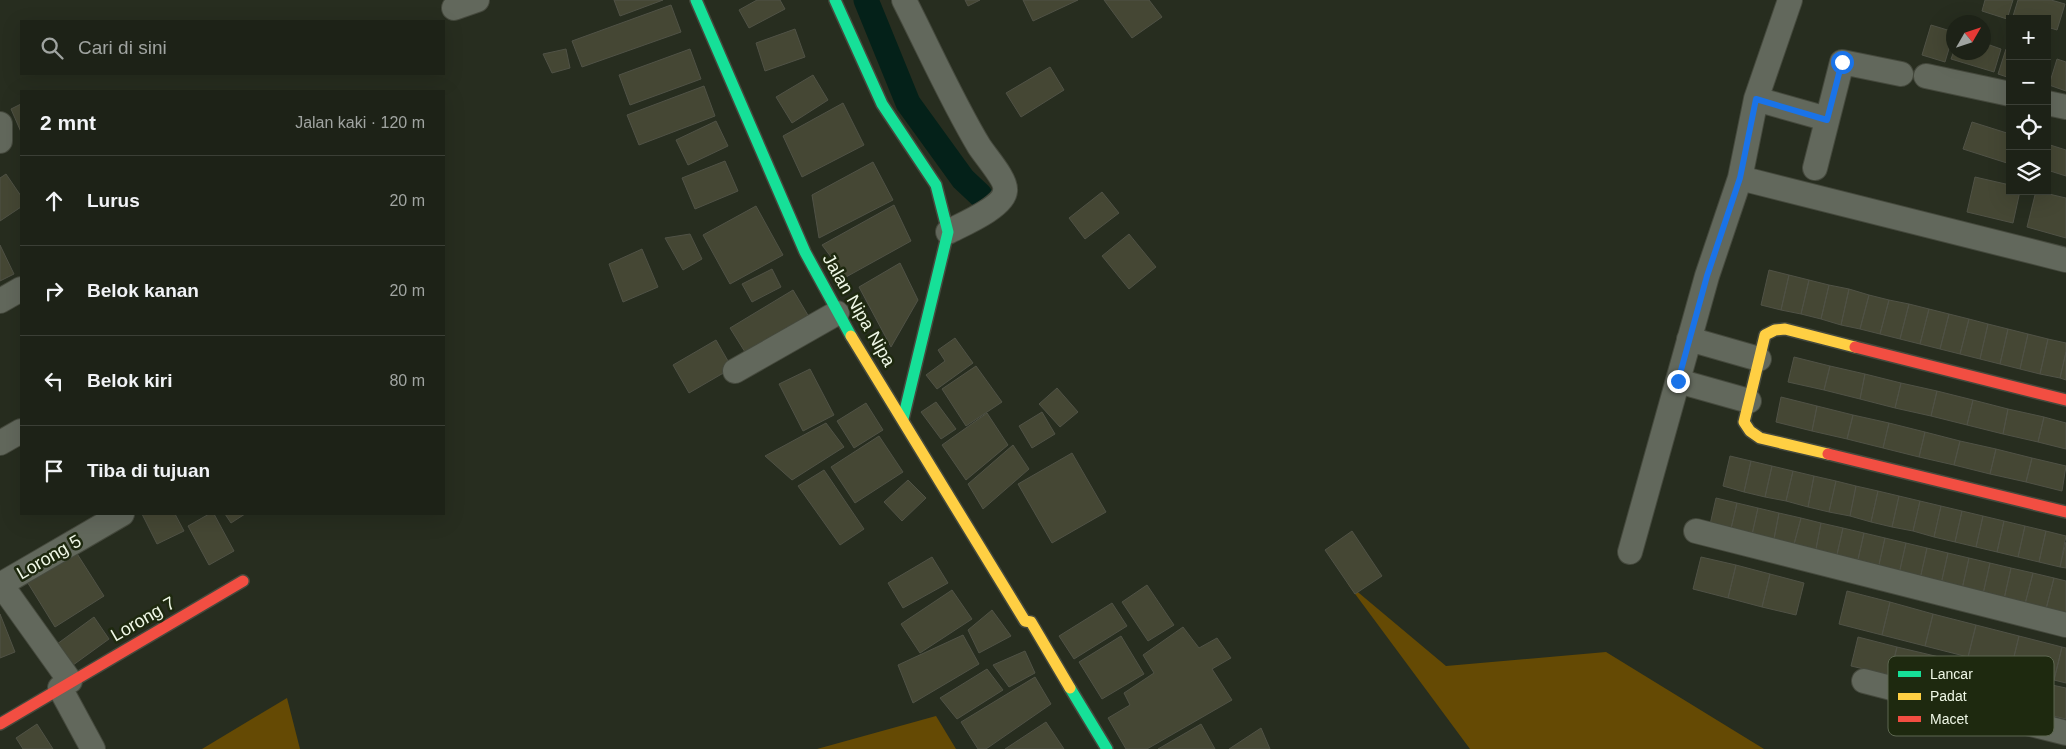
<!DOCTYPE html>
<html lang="id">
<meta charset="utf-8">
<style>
:root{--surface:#1d2217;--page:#2a2f24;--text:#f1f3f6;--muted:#a0a4a1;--line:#3b3f36}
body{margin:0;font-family:Arial,sans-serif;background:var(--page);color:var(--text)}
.controls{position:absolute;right:15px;top:15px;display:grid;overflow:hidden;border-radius:0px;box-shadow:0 5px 20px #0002}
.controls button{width:45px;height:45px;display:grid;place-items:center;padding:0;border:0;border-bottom:1px solid var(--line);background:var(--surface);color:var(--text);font:25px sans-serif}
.compass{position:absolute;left:1946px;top:15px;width:45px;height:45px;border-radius:50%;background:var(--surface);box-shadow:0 5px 20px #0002;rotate:51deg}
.stop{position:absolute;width:15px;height:15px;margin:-11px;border:4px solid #1a73e8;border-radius:50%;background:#fff}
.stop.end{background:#1a73e8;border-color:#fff;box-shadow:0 1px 5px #0008}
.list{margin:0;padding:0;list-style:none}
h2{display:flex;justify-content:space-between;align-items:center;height:65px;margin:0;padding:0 20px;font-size:21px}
h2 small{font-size:16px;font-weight:400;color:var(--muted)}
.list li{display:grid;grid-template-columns:32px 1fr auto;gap:15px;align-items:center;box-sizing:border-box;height:90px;padding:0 20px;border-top:1px solid var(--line)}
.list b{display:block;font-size:19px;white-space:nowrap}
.list em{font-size:16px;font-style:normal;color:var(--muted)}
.icon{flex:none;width:28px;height:28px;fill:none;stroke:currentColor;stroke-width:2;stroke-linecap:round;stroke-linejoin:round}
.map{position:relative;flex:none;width:2066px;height:749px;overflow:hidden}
.search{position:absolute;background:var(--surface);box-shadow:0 5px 20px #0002;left:20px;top:20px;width:425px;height:55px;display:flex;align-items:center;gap:12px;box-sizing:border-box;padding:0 18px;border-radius:0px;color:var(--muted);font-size:19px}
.panel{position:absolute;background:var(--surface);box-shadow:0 5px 20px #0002;left:20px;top:90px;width:425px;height:425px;border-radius:0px}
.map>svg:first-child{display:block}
.green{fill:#654a04}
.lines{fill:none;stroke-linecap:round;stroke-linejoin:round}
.canal{stroke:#042119;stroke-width:25}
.building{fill:#454734;stroke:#505246}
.street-casing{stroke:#45493d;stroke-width:26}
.fast-casing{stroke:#45493d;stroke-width:14}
.slow-casing{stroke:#45493d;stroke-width:14}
.jam-casing{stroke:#45493d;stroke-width:14}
.street{stroke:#62685c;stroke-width:24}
.fast{stroke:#16e098;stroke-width:11}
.slow{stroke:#ffcf43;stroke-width:11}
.jam{stroke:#f24e42;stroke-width:11}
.route{stroke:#1a73e8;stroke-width:6}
.labels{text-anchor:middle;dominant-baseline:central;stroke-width:5;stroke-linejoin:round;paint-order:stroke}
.street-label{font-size:18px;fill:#eff7e6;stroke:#1e290f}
.key{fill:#1e290f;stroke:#5d6750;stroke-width:1}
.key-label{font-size:14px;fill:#eff7e6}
</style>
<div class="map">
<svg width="2066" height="749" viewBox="0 0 2066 749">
<rect width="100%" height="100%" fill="#272d1f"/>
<!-- green -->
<path class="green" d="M1347 583 1446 666 1606 652 1764 749H1470Z
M287 698 300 749H202Z
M936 716 956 749H817Z"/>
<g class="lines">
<!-- canal -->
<path class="canal" d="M866 0 908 103 963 179 980 195"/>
</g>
<!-- building -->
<path class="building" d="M614 0H663L620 16Z
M757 0H780L785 9 749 28 739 10Z
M965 0H980L968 6Z
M1023 0H1078L1033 21Z
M1104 0H1149L1162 17 1132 38Z
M1985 0H2013L2007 19 1982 11Z
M2018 0H2051L2065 4 2057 30 2047 27V19H2022L2013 16Z
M671 5 681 32 582 67 572 41Z
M1931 25 1954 32 1945 62 1922 55Z
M795 29 805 57 765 71 756 43Z
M1984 43 2001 49 1994 72 1951 59 1954 51V52H1984Z
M566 49 570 68 552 73 543 54Z
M690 49 701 79 630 105 619 75Z
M2006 49 2010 50V78L1998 74Z
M2057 59 2066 62V91L2049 85Z
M1050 67 1064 90 1021 117 1006 93Z
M813 75 828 100 792 123 776 97Z
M704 86 715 116 639 145 627 115Z
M843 103 864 145 802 177 783 136Z
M21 104V132L11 109Z
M716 121 728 146 688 165 676 140Z
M1972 122 2010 134V164L1963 149Z
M2047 144 2066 150V176L2047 170Z
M725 161 738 191 695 209 682 178Z
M873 162 893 200 819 238 812 195Z
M6 174 21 196V207L0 221V178Z
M1975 177 2010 185V191H2020L2013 223 1967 212Z
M2036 191 2066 198V238L2027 227Z
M1102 192 1119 213 1085 239 1069 218Z
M894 205 911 241 846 277 822 245Z
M756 206 783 255 730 284 703 235Z
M690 234 702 259 683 270 665 238Z
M1129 234 1156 267 1129 289 1102 256Z
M0 245 14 274 0 281Z
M642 249 658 287 623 302 609 264Z
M900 263 918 300 891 347 859 287Z
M772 269 781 287 752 302 742 284Z
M1769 270 1789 275 1781 310 1761 305Z
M1789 275 1809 280 1801 314 1781 310Z
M1809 280 1829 285 1821 319 1801 314Z
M1829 285 1849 289 1841 325 1821 319Z
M1849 289 1869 295 1860 329 1841 325Z
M793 290 812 322 750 360 730 328Z
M1869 295 1889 300 1880 334 1860 329Z
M1889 300 1909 304 1900 339 1880 334Z
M1909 304 1929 309 1920 344 1900 339Z
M1929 309 1949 314 1940 349 1920 344Z
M1949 314 1969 319 1960 354 1940 349Z
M1969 319 1988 324 1980 359 1960 354Z
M1988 324 2008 329 2000 364 1980 359Z
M2008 329 2028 334 2020 369 2000 364Z
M2028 334 2048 339 2040 374 2020 369Z
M955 338 973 363 937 389 926 375 945 361 938 350Z
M2048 339 2066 343V352L2060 378 2040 374Z
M716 340 732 368 689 393 673 365Z
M2066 352V380L2060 378Z
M1794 357 1830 366 1824 390 1788 382Z
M976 366 1002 402 966 426 942 389Z
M1830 366 1865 374 1860 399 1824 390Z
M810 369 834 415 803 431 779 384Z
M1865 374 1901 383 1895 408 1860 399Z
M1901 383 1937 391 1931 416 1895 408Z
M1057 388 1078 412 1060 427 1039 404Z
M1937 391 1973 400 1967 425 1931 416Z
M1781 397 1817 406 1812 431 1776 422Z
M1973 400 2008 409 2003 434 1967 425Z
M936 402 956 429 941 439 921 412Z
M866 403 883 430 854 448 837 421Z
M1817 406 1853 415 1847 439 1812 431Z
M2008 409 2044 417 2038 442 2003 434Z
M1042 412 1055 434 1032 448 1019 426Z
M987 413 1008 445 966 480 942 445Z
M1853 415 1889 423 1883 448 1847 439Z
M2044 417 2066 423V449L2038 442Z
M826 423 844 447 792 480 765 456Z
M1889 423 1925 432 1919 457 1883 448Z
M1925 432 1960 441 1954 465 1919 457Z
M879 436 903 472 855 503 831 467Z
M1960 441 1996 449 1990 474 1954 465Z
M1013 445 1029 469 983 509 968 484Z
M1996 449 2032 458 2026 482 1990 474Z
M1072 453 1106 512 1052 543 1018 484Z
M1730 456 1751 461 1744 492 1723 486Z
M2032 458 2066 466 2062 491 2026 482Z
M1751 461 1772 466 1765 497 1744 492Z
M1772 466 1793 471 1786 501 1765 497Z
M824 470 864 529 840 545 798 486Z
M1793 471 1814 476 1808 507 1786 501Z
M1814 476 1836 481 1829 512 1808 507Z
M908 480 926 498 902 521 884 502Z
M1836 481 1856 486 1850 516 1829 512Z
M1856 486 1878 491 1871 522 1850 516Z
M1878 491 1899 496 1892 527 1871 522Z
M1899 496 1920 501 1913 531 1892 527Z
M1716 498 1737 503 1730 533 1709 529Z
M1920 501 1941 506 1934 537 1913 531Z
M1737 503 1758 508 1751 539 1730 533Z
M1941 506 1962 511 1955 542 1934 537Z
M1758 508 1779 513 1773 544 1751 539Z
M1962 511 1983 516 1976 547 1955 542Z
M1779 513 1801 518 1793 548 1773 544Z
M142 514H175L184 531 157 544Z
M209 514H214L234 551 209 565 188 526Z
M225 514H245L231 523Z
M1983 516 2004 521 1997 552 1976 547Z
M1801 518 1821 523 1815 554 1793 548Z
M2004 521 2025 526 2018 557 1997 552Z
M1821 523 1843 528 1836 559 1815 554Z
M2025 526 2046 531 2039 562 2018 557Z
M1843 528 1864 533 1857 564 1836 559Z
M1352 531 1382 576 1355 594 1325 550Z
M2046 531 2066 536 2060 567 2039 562Z
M1864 533 1885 538 1878 569 1857 564Z
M1885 538 1906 543 1899 574 1878 569Z
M2066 542V568L2060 567Z
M1906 543 1927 548 1920 579 1899 574Z
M1927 548 1948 553 1941 584 1920 579Z
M74 549 104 596 55 627 26 580Z
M1948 553 1969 558 1962 589 1941 584Z
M932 557 948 583 903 608 888 583Z
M1701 557 1736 565 1728 598 1693 589Z
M1969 558 1990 563 1983 594 1962 589Z
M1990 563 2011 568 2004 599 1983 594Z
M1736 565 1770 574 1762 607 1728 598Z
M2011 568 2033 573 2025 604 2004 599Z
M2033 573 2054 578 2046 609 2025 604Z
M1770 574 1804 583 1796 615 1762 607Z
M2054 578 2066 581V613L2046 609Z
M1147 585 1174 625 1148 641 1122 602Z
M952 590 972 619 920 653 901 624Z
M1847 591 1890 602 1882 635 1839 624Z
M1890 602 1933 614 1925 646 1882 635Z
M1112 603 1127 626 1074 659 1059 636Z
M992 610 1011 636 979 653 968 630Z
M0 614 15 652 0 658Z
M1933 614 1976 625 1968 657 1925 646Z
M94 617 109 639 69 668 53 647Z
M1976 625 2019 636 2011 669 1968 657Z
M1183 627 1199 648 1217 638 1231 658 1212 669 1232 700 1147 749H1126L1108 718 1130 705 1124 693 1154 673 1143 655Z
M963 635 979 664 913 703 898 665Z
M1121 636 1144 674 1102 699 1079 662Z
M2019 636 2062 647 2054 680 2011 669Z
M1858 637 1897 647 1890 675 1851 666Z
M1897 647 1935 656 1929 685 1890 675Z
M2062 647 2066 648V683L2054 680Z
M1025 651 1035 673 1009 687 993 665Z
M1935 656 1975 666 1967 694 1929 685Z
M987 669 1003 690 957 719 940 698Z
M1035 677 1051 704 986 749H978L961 722Z
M2052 685 2066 688V719L2045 714Z
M1046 722 1064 749H1005Z
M37 724 53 749H23L16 738Z
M1201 724 1215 749H1158Z
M1261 728 1270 749H1229Z"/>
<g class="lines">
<defs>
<path id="street" d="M904 0C928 47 952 101 979 146 986 157 1007 180 1005 191 1004 207 961 225 948 232
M454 8 477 0
M1926 76 2010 94
M1756 99 1827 119
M2047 103 2066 107
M0 124V141
M1815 168 1842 62 1901 74
M1740 178 2066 260
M0 301 21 289
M1689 339 1759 359
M735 371 837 313
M1678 381 1749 401
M0 443 21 431
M1696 531 2066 625
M1630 552 1707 276 1740 178 1756 99 1790 0
M0 583 70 681
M0 585 122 514
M1864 681 2066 733
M60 688 93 749"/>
<path id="fast" d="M696 0 805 252 851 336
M835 0 882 104 936 185 948 232 903 419
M1070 688 1107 749"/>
<path id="slow" d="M851 336 1025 621 1031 622 1070 688
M1828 454 1760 438 1750 431 1744 422 1765 335 1775 330 1785 329 1855 347"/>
<path id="jam" d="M1855 347 2066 400
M1828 454 2066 512
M0 724 243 581"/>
</defs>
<!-- street casing -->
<use href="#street" class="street-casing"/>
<!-- fast casing -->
<use href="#fast" class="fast-casing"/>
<!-- slow casing -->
<use href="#slow" class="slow-casing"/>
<!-- jam casing -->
<use href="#jam" class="jam-casing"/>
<!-- street -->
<use href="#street" class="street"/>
<!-- fast -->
<use href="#fast" class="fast"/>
<!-- slow -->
<use href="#slow" class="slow"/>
<!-- jam -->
<use href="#jam" class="jam"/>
</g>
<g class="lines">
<!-- route -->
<path class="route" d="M1678 381 1707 276 1740 178 1756 99 1827 120 1842 62"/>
</g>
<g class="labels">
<!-- street labels -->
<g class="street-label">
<text transform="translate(859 310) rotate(60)">Jalan Nipa Nipa</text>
<text transform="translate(49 557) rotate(-30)">Lorong 5</text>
<text transform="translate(143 619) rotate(-30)">Lorong 7</text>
</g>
</g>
<!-- legend -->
<rect x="1888" y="656" width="166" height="80" rx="8" class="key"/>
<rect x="1898" y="671" width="23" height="6" fill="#16e098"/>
<rect x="1898" y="693" width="23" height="7" fill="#ffcf43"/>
<rect x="1898" y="716" width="23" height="6" fill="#f24e42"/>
<g class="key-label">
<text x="1930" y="679">Lancar</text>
<text x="1930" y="701">Padat</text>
<text x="1930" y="724">Macet</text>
</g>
</svg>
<div class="controls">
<button>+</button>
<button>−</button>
<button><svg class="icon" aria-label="locate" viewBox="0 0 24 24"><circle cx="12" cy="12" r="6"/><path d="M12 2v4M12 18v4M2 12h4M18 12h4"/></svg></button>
<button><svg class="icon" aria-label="layers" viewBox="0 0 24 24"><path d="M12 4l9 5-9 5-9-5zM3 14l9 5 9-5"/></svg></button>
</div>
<svg class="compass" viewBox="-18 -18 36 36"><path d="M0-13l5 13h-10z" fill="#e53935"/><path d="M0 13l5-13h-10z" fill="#a0a4a1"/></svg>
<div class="stop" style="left:1842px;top:62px"></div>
<div class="stop end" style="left:1678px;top:381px"></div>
<div class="search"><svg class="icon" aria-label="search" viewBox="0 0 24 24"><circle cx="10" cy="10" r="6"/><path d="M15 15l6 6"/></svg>Cari di sini</div>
<section class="panel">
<h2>2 mnt<small>Jalan kaki · 120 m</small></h2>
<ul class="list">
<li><svg class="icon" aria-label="ahead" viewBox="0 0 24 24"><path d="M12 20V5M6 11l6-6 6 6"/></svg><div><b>Lurus</b></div><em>20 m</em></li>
<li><svg class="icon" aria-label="right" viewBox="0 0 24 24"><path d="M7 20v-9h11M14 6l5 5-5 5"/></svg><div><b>Belok kanan</b></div><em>20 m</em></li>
<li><svg class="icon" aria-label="left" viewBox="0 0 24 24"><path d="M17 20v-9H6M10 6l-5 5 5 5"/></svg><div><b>Belok kiri</b></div><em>80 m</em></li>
<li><svg class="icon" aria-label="arrive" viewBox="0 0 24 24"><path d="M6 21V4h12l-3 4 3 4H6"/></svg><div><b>Tiba di tujuan</b></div></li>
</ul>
</section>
</div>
